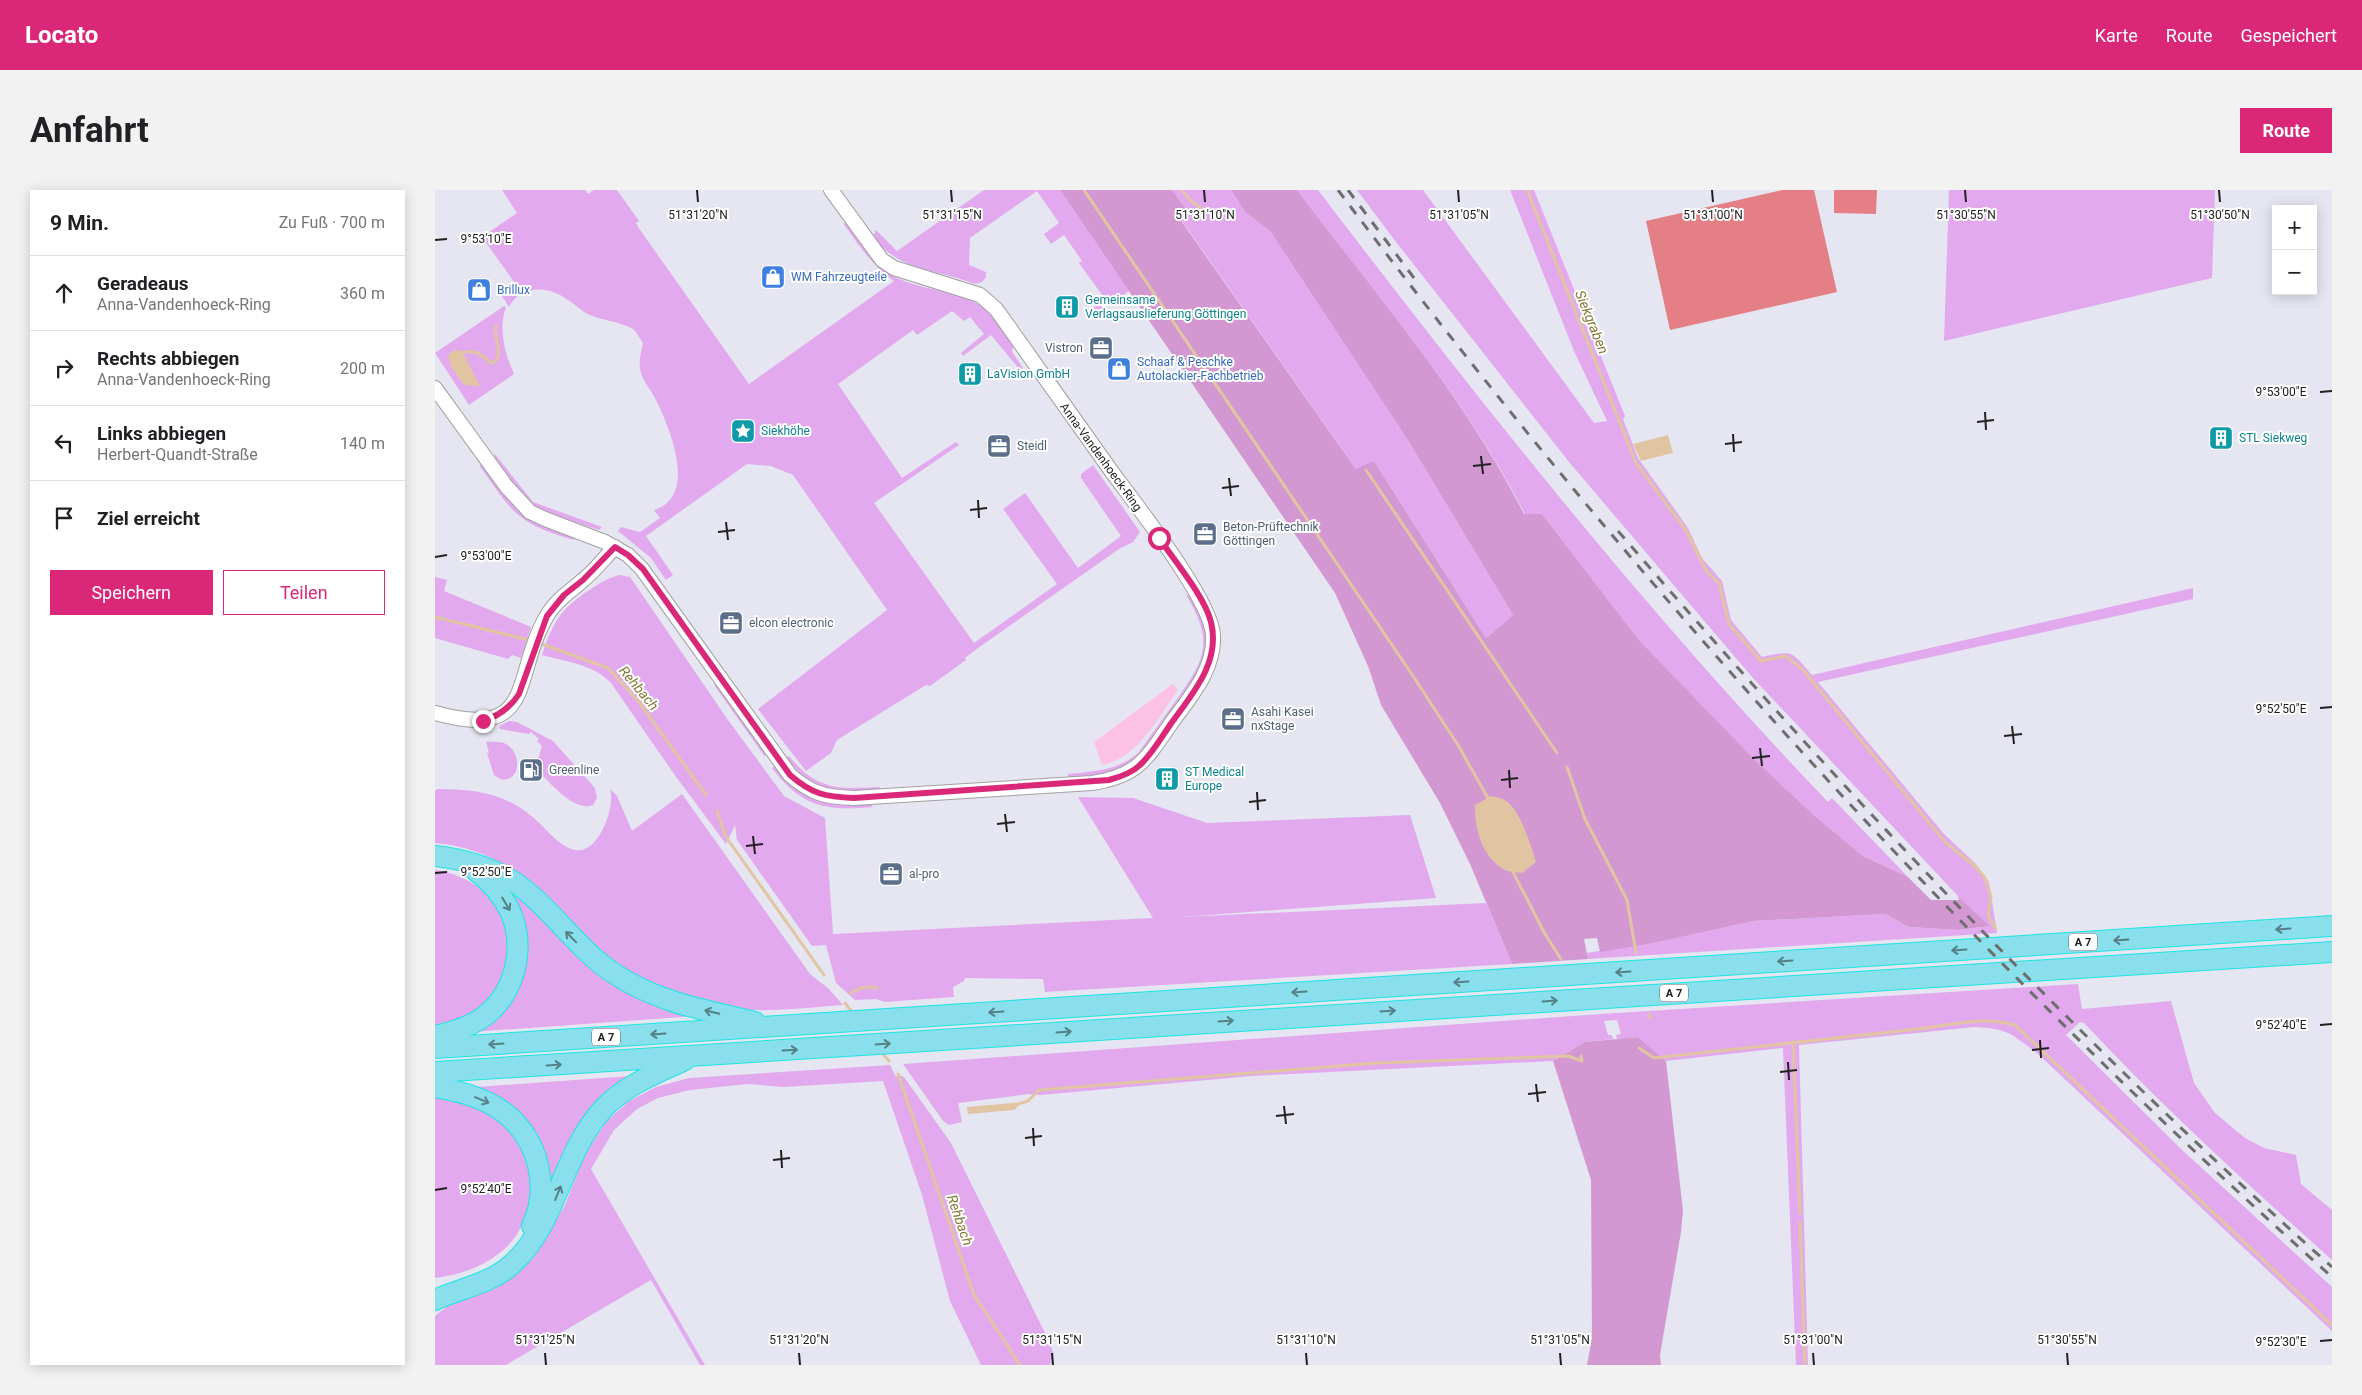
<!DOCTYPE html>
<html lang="de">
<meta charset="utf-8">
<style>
:root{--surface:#fff;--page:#f2f2f2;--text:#202124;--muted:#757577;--line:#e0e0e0;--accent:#db2777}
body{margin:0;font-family:Roboto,sans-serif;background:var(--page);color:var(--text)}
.controls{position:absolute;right:15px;top:15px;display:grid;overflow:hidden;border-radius:0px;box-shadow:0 2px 12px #0003}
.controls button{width:45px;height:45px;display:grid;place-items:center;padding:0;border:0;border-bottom:1px solid var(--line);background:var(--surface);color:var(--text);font:25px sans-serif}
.stop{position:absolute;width:15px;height:15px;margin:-11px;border:4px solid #db2777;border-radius:50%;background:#fff}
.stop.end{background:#db2777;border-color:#fff;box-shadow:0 1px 5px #0008}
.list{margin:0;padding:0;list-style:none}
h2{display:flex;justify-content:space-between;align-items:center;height:65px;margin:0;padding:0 20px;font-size:21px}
h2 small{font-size:16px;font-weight:400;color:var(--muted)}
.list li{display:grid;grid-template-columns:32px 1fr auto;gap:15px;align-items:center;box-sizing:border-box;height:75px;padding:0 20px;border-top:1px solid var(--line)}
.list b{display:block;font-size:19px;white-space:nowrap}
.list p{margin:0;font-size:16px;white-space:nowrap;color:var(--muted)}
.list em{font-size:16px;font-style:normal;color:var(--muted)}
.actions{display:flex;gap:10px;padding:15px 20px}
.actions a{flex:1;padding:11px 0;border:1px solid var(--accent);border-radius:0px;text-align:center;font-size:18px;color:var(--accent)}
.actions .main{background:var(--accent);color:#fff}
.icon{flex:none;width:28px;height:28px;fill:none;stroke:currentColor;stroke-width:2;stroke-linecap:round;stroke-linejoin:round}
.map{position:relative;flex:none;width:1897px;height:1175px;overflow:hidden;border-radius:0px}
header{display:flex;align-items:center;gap:30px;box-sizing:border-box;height:70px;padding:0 25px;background:var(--accent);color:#fff}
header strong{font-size:24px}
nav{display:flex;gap:28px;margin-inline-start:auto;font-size:18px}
.intro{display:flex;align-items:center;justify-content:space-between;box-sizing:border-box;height:120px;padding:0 30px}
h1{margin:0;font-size:35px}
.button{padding:12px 22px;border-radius:0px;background:var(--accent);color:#fff;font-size:18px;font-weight:700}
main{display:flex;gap:30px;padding:0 30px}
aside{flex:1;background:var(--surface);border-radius:0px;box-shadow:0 2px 12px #0003}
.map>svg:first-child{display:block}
.grass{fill:#e2a9ee}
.forest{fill:#d398d1}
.park{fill:#fdc1e5}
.pitch{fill:#e47f86}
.water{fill:#e1c5a3}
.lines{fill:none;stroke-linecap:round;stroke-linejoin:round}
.stream{stroke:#e1c5a3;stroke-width:3}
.minor-casing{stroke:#a1a1a1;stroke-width:16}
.highway-casing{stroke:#1be6e1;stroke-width:22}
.minor{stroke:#fff;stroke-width:14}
.highway{stroke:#89dfec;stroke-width:20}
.rail{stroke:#6e6e6e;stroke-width:3;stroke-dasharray:10 10;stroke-linecap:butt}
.oneway{stroke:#548086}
.route{stroke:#db2777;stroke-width:6}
.ticks{fill:none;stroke:#202020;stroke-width:2}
.labels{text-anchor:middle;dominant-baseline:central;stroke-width:4;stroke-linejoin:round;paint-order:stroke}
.shield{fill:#fff;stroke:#636363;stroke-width:1}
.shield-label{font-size:11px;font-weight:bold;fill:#202020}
.shop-label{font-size:12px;fill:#366cbe;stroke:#fff;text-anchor:start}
.culture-label{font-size:12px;fill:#0d838f;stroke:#fff;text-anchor:start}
.service-label{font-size:12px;fill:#4e5e75;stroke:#fff;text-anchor:start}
.street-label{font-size:12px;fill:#202020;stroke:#fff}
.water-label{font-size:14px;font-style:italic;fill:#847635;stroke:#fff}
.ticks-label{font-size:12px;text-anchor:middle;fill:#202020;stroke:#fff;stroke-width:4;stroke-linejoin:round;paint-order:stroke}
</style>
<header>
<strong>Locato</strong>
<nav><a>Karte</a><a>Route</a><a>Gespeichert</a></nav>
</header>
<div class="intro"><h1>Anfahrt</h1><a class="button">Route</a></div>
<main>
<aside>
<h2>9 Min.<small>Zu Fuß · 700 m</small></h2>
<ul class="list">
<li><svg class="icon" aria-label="ahead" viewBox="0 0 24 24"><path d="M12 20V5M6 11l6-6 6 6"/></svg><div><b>Geradeaus</b><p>Anna-Vandenhoeck-Ring</p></div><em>360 m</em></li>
<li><svg class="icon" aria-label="right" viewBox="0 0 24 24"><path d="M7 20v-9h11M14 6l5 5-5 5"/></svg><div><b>Rechts abbiegen</b><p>Anna-Vandenhoeck-Ring</p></div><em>200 m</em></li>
<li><svg class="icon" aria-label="left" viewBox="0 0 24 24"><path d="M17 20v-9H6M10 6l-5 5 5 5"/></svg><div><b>Links abbiegen</b><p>Herbert-Quandt-Straße</p></div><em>140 m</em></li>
<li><svg class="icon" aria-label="arrive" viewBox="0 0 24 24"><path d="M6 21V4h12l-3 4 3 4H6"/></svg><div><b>Ziel erreicht</b></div></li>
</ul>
<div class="actions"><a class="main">Speichern</a><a>Teilen</a></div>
</aside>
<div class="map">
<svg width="1897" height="1175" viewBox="0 0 1897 1175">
<rect width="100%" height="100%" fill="#e5e6f1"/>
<!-- grass -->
<path class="grass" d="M67 0H150L153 4 159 0H182L204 31 201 33 203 37 314 194 459 91C437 75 424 56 408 33L413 34C425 51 435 71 452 82 482 103 524 97 552 120 563 128 571 143 579 153L577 162 588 178 585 180 556 145 528 166 526 163 549 144 535 127 529 131 517 121 482 145 478 140 403 194 467 288 521 252 524 255 439 313 539 453 622 394 568 319 590 303 643 378 686 346 646 288V284L658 275 705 342 698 352 684 359 543 458 530 468 531 470 495 496 491 495 402 550 396 563 371 581 323 519 452 420 358 285 336 276 312 274 211 346 238 385 231 390 216 368 183 341 186 337 205 342 225 328 219 320C264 307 234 236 221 210 217 201 209 193 206 183 203 173 206 162 208 153 205 149 202 143 199 140 191 133 166 130 155 125 147 122 141 115 133 110 114 96 86 94 74 117L67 106 82 96 47 47 82 23Z
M549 0H625L694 101 654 129 650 124 670 109 644 73 647 71 629 45 616 54 609 44 624 33 602 1 535 48 534 75 551 82V87L547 92 540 94C502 79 465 82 438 47L441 40 462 61Z
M737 0H796L810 22 835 41 974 252 1078 425 1051 448 939 271 922 280 742 24 749 18Z
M862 0H883C1044 211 1209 420 1393 612L1397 608 1473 687 1428 666 1380 626 1320 570 1204 450 1107 324H1090C1031 208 940 103 862 0Z
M922 0H988L1159 233 1172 231 1139 161 1075 0H1099L1190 226 1188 229 1203 268 1253 338 1267 368 1287 391 1296 430 1327 467C1359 460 1356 461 1377 485L1758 398V409L1383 492 1509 644 1541 674 1554 692 1562 743 1153 769 1151 763 1219 753 1319 731 1450 724 1474 737 1523 740 1555 736 1523 706 1318 488 1242 399 1134 272 961 52Z
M1514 0H1780L1777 88 1509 151Z
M69 116 71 117C63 139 70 164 79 184L34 215 0 163Z
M60 264 98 312 167 337 164 340 107 321 95 314 59 269Z
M44 275 50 276 71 306 92 328 140 346 139 350C82 334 77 322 44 275Z
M184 385 195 387 293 530 349 606 390 628 398 744 718 728 643 607 698 608 772 633 975 625 1001 708 747 727 1051 713 1077 774 610 802 608 789 530 788 529 791 518 797 519 807 450 812 441 809 420 810 401 793 391 755 377 756 302 650 300 635 291 654 239 584 176 493C158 474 132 472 107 465 118 432 126 418 156 399 165 393 173 388 184 385Z
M0 387 12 390 9 401 96 437 86 468 77 465 73 469 0 448Z
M751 405 755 406C766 422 776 443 771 463 764 492 716 559 693 576 677 587 652 587 633 589V584C660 581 683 581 704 562 716 545 729 527 742 509 771 468 779 451 751 405Z
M279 495 283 496 331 563 330 567Z
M74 531 82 532 118 551 160 598 162 608 158 615C141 623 116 594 104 582L101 577 107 556 102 551 104 549 96 542 94 544 65 539 64 536Z
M51 552C57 552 65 551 71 554 86 562 87 590 67 590L59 585 52 563H54Z
M354 566C382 601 404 599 445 597L443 601C397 602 383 605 351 568Z
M340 576C371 612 388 617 435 613L438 617C392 621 367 618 337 578Z
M2 599C36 599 67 602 95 625 109 635 123 657 140 660 163 665 181 617 175 599L182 606 197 641 247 604 375 784 394 799 408 815C367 818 316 825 276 815 262 811 249 806 236 801 226 798 213 796 204 790 128 743 100 662 0 653V601Z
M0 680C48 687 78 723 73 771 71 787 65 804 53 816 44 824 12 835 0 840Z
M58 683 148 763 276 825 36 842 83 784Z
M1643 794 1647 819 1736 811 1759 893 1780 923 1810 948 1829 958 1861 965 1866 994 1897 1020V1070C1812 994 1727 916 1649 833L1645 832 1631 845 1746 959 1897 1097V1141L1601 862C1574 843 1574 839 1540 837L1364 855 1373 1175H1361L1348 858 1231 871 1203 847 1182 849 1181 845 1186 844 1182 830 1169 831 1173 845H1177L1178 849 1150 852 1118 871 817 886 605 905 594 904 523 913 527 932 514 935 508 931 468 874 1166 824Z
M455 875 461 887 463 884 469 887 516 953 611 1145 619 1164 615 1175H546L515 1111 487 1005 448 891 348 897 313 894 255 900 223 908 202 919 179 940 156 979 270 1175H265L216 1090 71 1175H0V1126L14 1115 66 1095 83 1083 99 1067 130 1015 146 974 157 953 172 931 194 911 221 897 254 888Z
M210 885 180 902 109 1026 105 962 27 898Z
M0 906C19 909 46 914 61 927 69 934 80 944 85 952 105 986 97 1037 67 1061 48 1077 24 1085 0 1088Z"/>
<!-- forest -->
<path class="forest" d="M625 0H737L750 18 742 25 921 279 939 271 1051 448 1078 425 974 252 835 41 810 22 796 0H862C940 103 1031 208 1089 324H1107L1204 450 1320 570 1380 626 1428 666 1473 687 1496 710H1524L1523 706 1555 736 1523 740 1474 737 1450 724 1319 731 1219 753 1165 762 1162 748 1149 749 1153 769 1077 774 1035 674 1005 613 946 515 933 476 900 403Z
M1203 847 1231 871 1248 1021 1246 1042 1225 1165 1226 1175H1152L1157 1148 1156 990 1118 871 1150 852Z"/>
<!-- park -->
<path class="park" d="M738 494 743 500C722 529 704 567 667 575L659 552Z"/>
<!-- pitch -->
<path class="pitch" d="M1347 0H1379L1402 102 1235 140 1211 31Z
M1399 0H1442L1441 24 1399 23Z"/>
<!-- water -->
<path class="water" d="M19 160 28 163 45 196 29 195 16 177 13 165Z
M1233 245 1238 263 1206 271 1198 254Z
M1056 606C1060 607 1067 608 1071 611 1086 621 1096 656 1101 672L1087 683C1082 682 1072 682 1068 679 1046 664 1040 640 1040 615Z
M588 912 579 920 533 924 532 917Z"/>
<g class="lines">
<!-- stream -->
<path class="stream" d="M649 0 978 486 1023 555 1054 610
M747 0 756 11 766 18
M1092 0 1201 273 1252 342 1272 382 1284 393 1294 434 1326 471 1351 466 1368 480 1510 652 1541 677 1550 688 1556 707 1553 726 1561 739
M24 162C43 161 42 161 56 173L61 171C68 160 58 148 61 135
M931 280 1122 563
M0 427 98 451
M104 453 173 478 204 512 271 605
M1132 577 1150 629 1192 710 1201 763
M282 621 291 647 389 785
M1076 678 1110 744 1126 769
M416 803C425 797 432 796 442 798
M410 813 419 825
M1214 824 1215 828
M1358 852 1365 1023
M1204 858 1219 868 1492 838C1522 833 1551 827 1580 835L1897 1135
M446 862 454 871
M463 884 539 1105 585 1175
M586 913 593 911 604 900 941 873 1133 866 1147 871 1146 866
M1365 1032 1370 1175"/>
<defs>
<path id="minor" d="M0 198 71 296 95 322 110 329 170 352 193 365 207 379 355 585C377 604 390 607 419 608L657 593C704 586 712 568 737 532 756 506 780 479 778 445 776 409 701 315 677 282 638 228 600 173 561 119L545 105 459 78 447 70 396 0
M0 523C104 552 76 484 113 424 122 409 135 402 148 390 160 381 169 368 180 357"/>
<path id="highway" d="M0 666C28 669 55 677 79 692 116 717 140 757 177 782 220 812 270 820 320 832
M0 846C14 843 31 838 44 830 79 808 92 759 75 721 67 704 54 691 40 680
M0 858 1897 736
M0 882 1897 762
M0 897C25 901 52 908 71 924 104 951 115 998 97 1036
M0 1110C25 1098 55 1094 76 1075 123 1033 126 965 168 919 190 895 222 883 250 870"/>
</defs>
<!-- minor casing -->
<use href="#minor" class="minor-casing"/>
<!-- highway casing -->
<use href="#highway" class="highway-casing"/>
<!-- minor -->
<use href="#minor" class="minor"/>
<!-- highway -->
<use href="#highway" class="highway"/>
<!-- rail -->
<path class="rail" d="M903 0C1198 394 1530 760 1897 1087
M913 0 985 96
M1183 341C1406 600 1641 849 1897 1077"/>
</g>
<!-- one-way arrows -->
<defs><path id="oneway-shaft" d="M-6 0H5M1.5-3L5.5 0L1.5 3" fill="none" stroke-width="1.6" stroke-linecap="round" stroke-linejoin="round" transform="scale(1.25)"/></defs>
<g class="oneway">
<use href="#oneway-shaft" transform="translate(71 714) rotate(59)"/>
<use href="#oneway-shaft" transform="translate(1848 739) rotate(176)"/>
<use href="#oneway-shaft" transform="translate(136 747) rotate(-134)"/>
<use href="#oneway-shaft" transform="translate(1686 750) rotate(176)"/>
<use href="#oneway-shaft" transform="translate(1524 760) rotate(176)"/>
<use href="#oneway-shaft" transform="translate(1350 771) rotate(176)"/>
<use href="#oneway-shaft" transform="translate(1188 782) rotate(176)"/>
<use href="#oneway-shaft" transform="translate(1026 792) rotate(176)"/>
<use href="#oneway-shaft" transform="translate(864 802) rotate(176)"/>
<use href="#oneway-shaft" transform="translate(1115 811) rotate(-4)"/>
<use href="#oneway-shaft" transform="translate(953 821) rotate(-4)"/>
<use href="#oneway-shaft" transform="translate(277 822) rotate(-167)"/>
<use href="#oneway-shaft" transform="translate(561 822) rotate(176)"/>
<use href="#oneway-shaft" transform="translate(791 831) rotate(-4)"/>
<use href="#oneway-shaft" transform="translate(629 842) rotate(-4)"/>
<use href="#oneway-shaft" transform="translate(223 844) rotate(176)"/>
<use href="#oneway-shaft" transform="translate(61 854) rotate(176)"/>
<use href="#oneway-shaft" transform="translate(448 854) rotate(-4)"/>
<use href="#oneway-shaft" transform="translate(355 860) rotate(-3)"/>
<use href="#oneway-shaft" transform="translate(119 875) rotate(-4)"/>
<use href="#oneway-shaft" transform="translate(47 910) rotate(23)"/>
<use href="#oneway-shaft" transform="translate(123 1003) rotate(-68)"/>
</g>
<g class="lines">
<!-- route -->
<path class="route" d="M48 531C64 526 75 518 84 504L112 426 129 405 148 390 180 357 193 365 208 379 355 585C377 604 390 607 419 608L674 590C685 587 697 583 705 575 717 564 726 548 735 535 757 504 786 473 776 432 770 407 739 370 724 348"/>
</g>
<!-- ticks -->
<path class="ticks" d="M262 0 263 12M516 0 517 12M769 0 770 12M1023 0 1024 12M1277 0 1278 12M1530 0 1531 12M1784 0 1785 12M0 50 12 49M1885 202 1897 201M1550 222 1551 240M1542 232 1559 230M1298 244 1299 262M1290 254 1307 252M1046 266 1048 284M1038 276 1056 274M794 288 796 306M787 298 804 296M543 310 544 328M535 320 552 318M291 332 293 350M283 342 300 340M0 367 12 365M1885 518 1897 517M1577 536 1579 554M1569 546 1587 544M1325 558 1327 576M1317 568 1335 566M1074 580 1075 598M1066 590 1083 588M822 602 823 620M814 612 831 610M570 624 572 642M562 634 580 632M318 646 320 664M311 656 328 654M0 683 12 682M1885 835 1897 834M1605 850 1606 868M1597 860 1614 858M1353 872 1354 890M1345 882 1362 880M1101 894 1103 912M1093 904 1111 902M849 916 851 934M841 926 859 924M598 938 599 956M590 948 607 946M346 960 347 978M338 970 355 968M0 1000 12 998M1885 1151 1897 1150M110 1163 111 1175M364 1163 365 1175M617 1163 618 1175M871 1163 872 1175M1125 1163 1126 1175M1378 1163 1379 1175M1632 1163 1633 1175"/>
<!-- icons -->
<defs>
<symbol id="shop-square" viewBox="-11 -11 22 22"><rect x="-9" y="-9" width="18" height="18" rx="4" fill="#3f7fe0" stroke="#fff"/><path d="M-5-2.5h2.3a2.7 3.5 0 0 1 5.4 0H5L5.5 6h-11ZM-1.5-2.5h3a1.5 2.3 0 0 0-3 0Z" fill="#fff"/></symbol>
<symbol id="building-square" viewBox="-11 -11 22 22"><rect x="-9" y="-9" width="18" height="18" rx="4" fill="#0f9aa8" stroke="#fff"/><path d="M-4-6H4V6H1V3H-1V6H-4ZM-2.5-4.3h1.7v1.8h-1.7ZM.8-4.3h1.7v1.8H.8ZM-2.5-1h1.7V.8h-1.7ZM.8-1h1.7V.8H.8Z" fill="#fff"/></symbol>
<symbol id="office-square" viewBox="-11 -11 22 22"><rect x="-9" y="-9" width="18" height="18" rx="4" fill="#5c6f8a" stroke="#fff"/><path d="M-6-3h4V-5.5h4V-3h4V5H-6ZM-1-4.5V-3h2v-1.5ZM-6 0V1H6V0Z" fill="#fff"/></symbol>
<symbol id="sight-square" viewBox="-11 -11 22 22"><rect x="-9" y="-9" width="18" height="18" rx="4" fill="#0f9aa8" stroke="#fff"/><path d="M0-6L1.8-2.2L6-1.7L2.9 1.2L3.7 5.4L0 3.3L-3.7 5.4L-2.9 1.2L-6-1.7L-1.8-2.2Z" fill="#fff"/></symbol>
<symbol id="fuel-square" viewBox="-11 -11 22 22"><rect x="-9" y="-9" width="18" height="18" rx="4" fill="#5c6f8a" stroke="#fff"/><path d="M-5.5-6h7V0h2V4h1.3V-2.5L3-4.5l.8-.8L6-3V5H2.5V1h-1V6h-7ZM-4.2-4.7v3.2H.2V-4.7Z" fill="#fff"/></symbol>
</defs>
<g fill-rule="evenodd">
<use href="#shop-square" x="324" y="73" width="28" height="28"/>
<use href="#shop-square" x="30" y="86" width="28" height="28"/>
<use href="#building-square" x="618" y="103" width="28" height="28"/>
<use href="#office-square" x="652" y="144" width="28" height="28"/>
<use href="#shop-square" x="670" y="165" width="28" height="28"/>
<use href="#building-square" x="521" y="170" width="28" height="28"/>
<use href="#sight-square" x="294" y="227" width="28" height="28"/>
<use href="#building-square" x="1772" y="234" width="28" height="28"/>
<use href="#office-square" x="550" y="242" width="28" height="28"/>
<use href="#office-square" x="756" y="330" width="28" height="28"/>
<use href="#office-square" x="282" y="419" width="28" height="28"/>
<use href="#office-square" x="784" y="515" width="28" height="28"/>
<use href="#fuel-square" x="82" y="566" width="28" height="28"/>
<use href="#building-square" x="718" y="575" width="28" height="28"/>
<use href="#office-square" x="442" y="670" width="28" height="28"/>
</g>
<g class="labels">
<!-- shield labels -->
<g class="shield">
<rect x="1634" y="743.5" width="28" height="17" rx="4"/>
<rect x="1225" y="794.5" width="28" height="17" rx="4"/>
<rect x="157" y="838.5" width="28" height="17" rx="4"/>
</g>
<g class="shield-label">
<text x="1648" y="752">A 7</text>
<text x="1239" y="803">A 7</text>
<text x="171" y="847">A 7</text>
</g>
<!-- shop labels -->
<g class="shop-label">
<text x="356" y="87">WM Fahrzeugteile</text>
<text x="62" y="100">Brillux</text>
<text x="702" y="172">Schaaf &amp; Peschke<tspan x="702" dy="14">Autolackier-Fachbetrieb</tspan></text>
</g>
<!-- culture labels -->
<g class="culture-label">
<text x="650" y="110">Gemeinsame<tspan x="650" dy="14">Verlagsauslieferung Göttingen</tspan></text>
<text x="552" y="184">LaVision GmbH</text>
<text x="326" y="241">Siekhöhe</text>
<text x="1804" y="248">STL Siekweg</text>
<text x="750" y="582">ST Medical<tspan x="750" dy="14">Europe</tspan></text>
</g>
<!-- service labels -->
<g class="service-label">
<text x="648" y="158" text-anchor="end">Vistron</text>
<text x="582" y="256">Steidl</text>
<text x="788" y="337">Beton-Prüftechnik<tspan x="788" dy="14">Göttingen</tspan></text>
<text x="314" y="433">elcon electronic</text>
<text x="816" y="522">Asahi Kasei<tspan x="816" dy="14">nxStage</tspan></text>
<text x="114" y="580">Greenline</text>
<text x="474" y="684">al-pro</text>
</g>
<!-- street labels -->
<g class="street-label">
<text transform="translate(666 267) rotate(54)">Anna-Vandenhoeck-Ring</text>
</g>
<!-- water labels -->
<g class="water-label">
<text transform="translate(1157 132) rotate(68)">Siekgraben</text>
<text transform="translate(204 498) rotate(50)">Rehbach</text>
<text transform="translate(525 1030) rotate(71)">Rehbach</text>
</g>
</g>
<g class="ticks-label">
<text x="263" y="29">51°31'20"N</text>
<text x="517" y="29">51°31'15"N</text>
<text x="770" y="29">51°31'10"N</text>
<text x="1024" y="29">51°31'05"N</text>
<text x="1278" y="29">51°31'00"N</text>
<text x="1531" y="29">51°30'55"N</text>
<text x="1785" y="29">51°30'50"N</text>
<text x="51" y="53">9°53'10"E</text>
<text x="1846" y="206">9°53'00"E</text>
<text x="51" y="370">9°53'00"E</text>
<text x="1846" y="523">9°52'50"E</text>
<text x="51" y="686">9°52'50"E</text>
<text x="1846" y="839">9°52'40"E</text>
<text x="51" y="1003">9°52'40"E</text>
<text x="110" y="1154">51°31'25"N</text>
<text x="364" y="1154">51°31'20"N</text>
<text x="617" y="1154">51°31'15"N</text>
<text x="871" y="1154">51°31'10"N</text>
<text x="1125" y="1154">51°31'05"N</text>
<text x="1378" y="1154">51°31'00"N</text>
<text x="1632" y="1154">51°30'55"N</text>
<text x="1846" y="1156">9°52'30"E</text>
</g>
</svg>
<div class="controls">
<button>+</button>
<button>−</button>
</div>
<div class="stop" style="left:724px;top:348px"></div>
<div class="stop end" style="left:48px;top:531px"></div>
</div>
</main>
